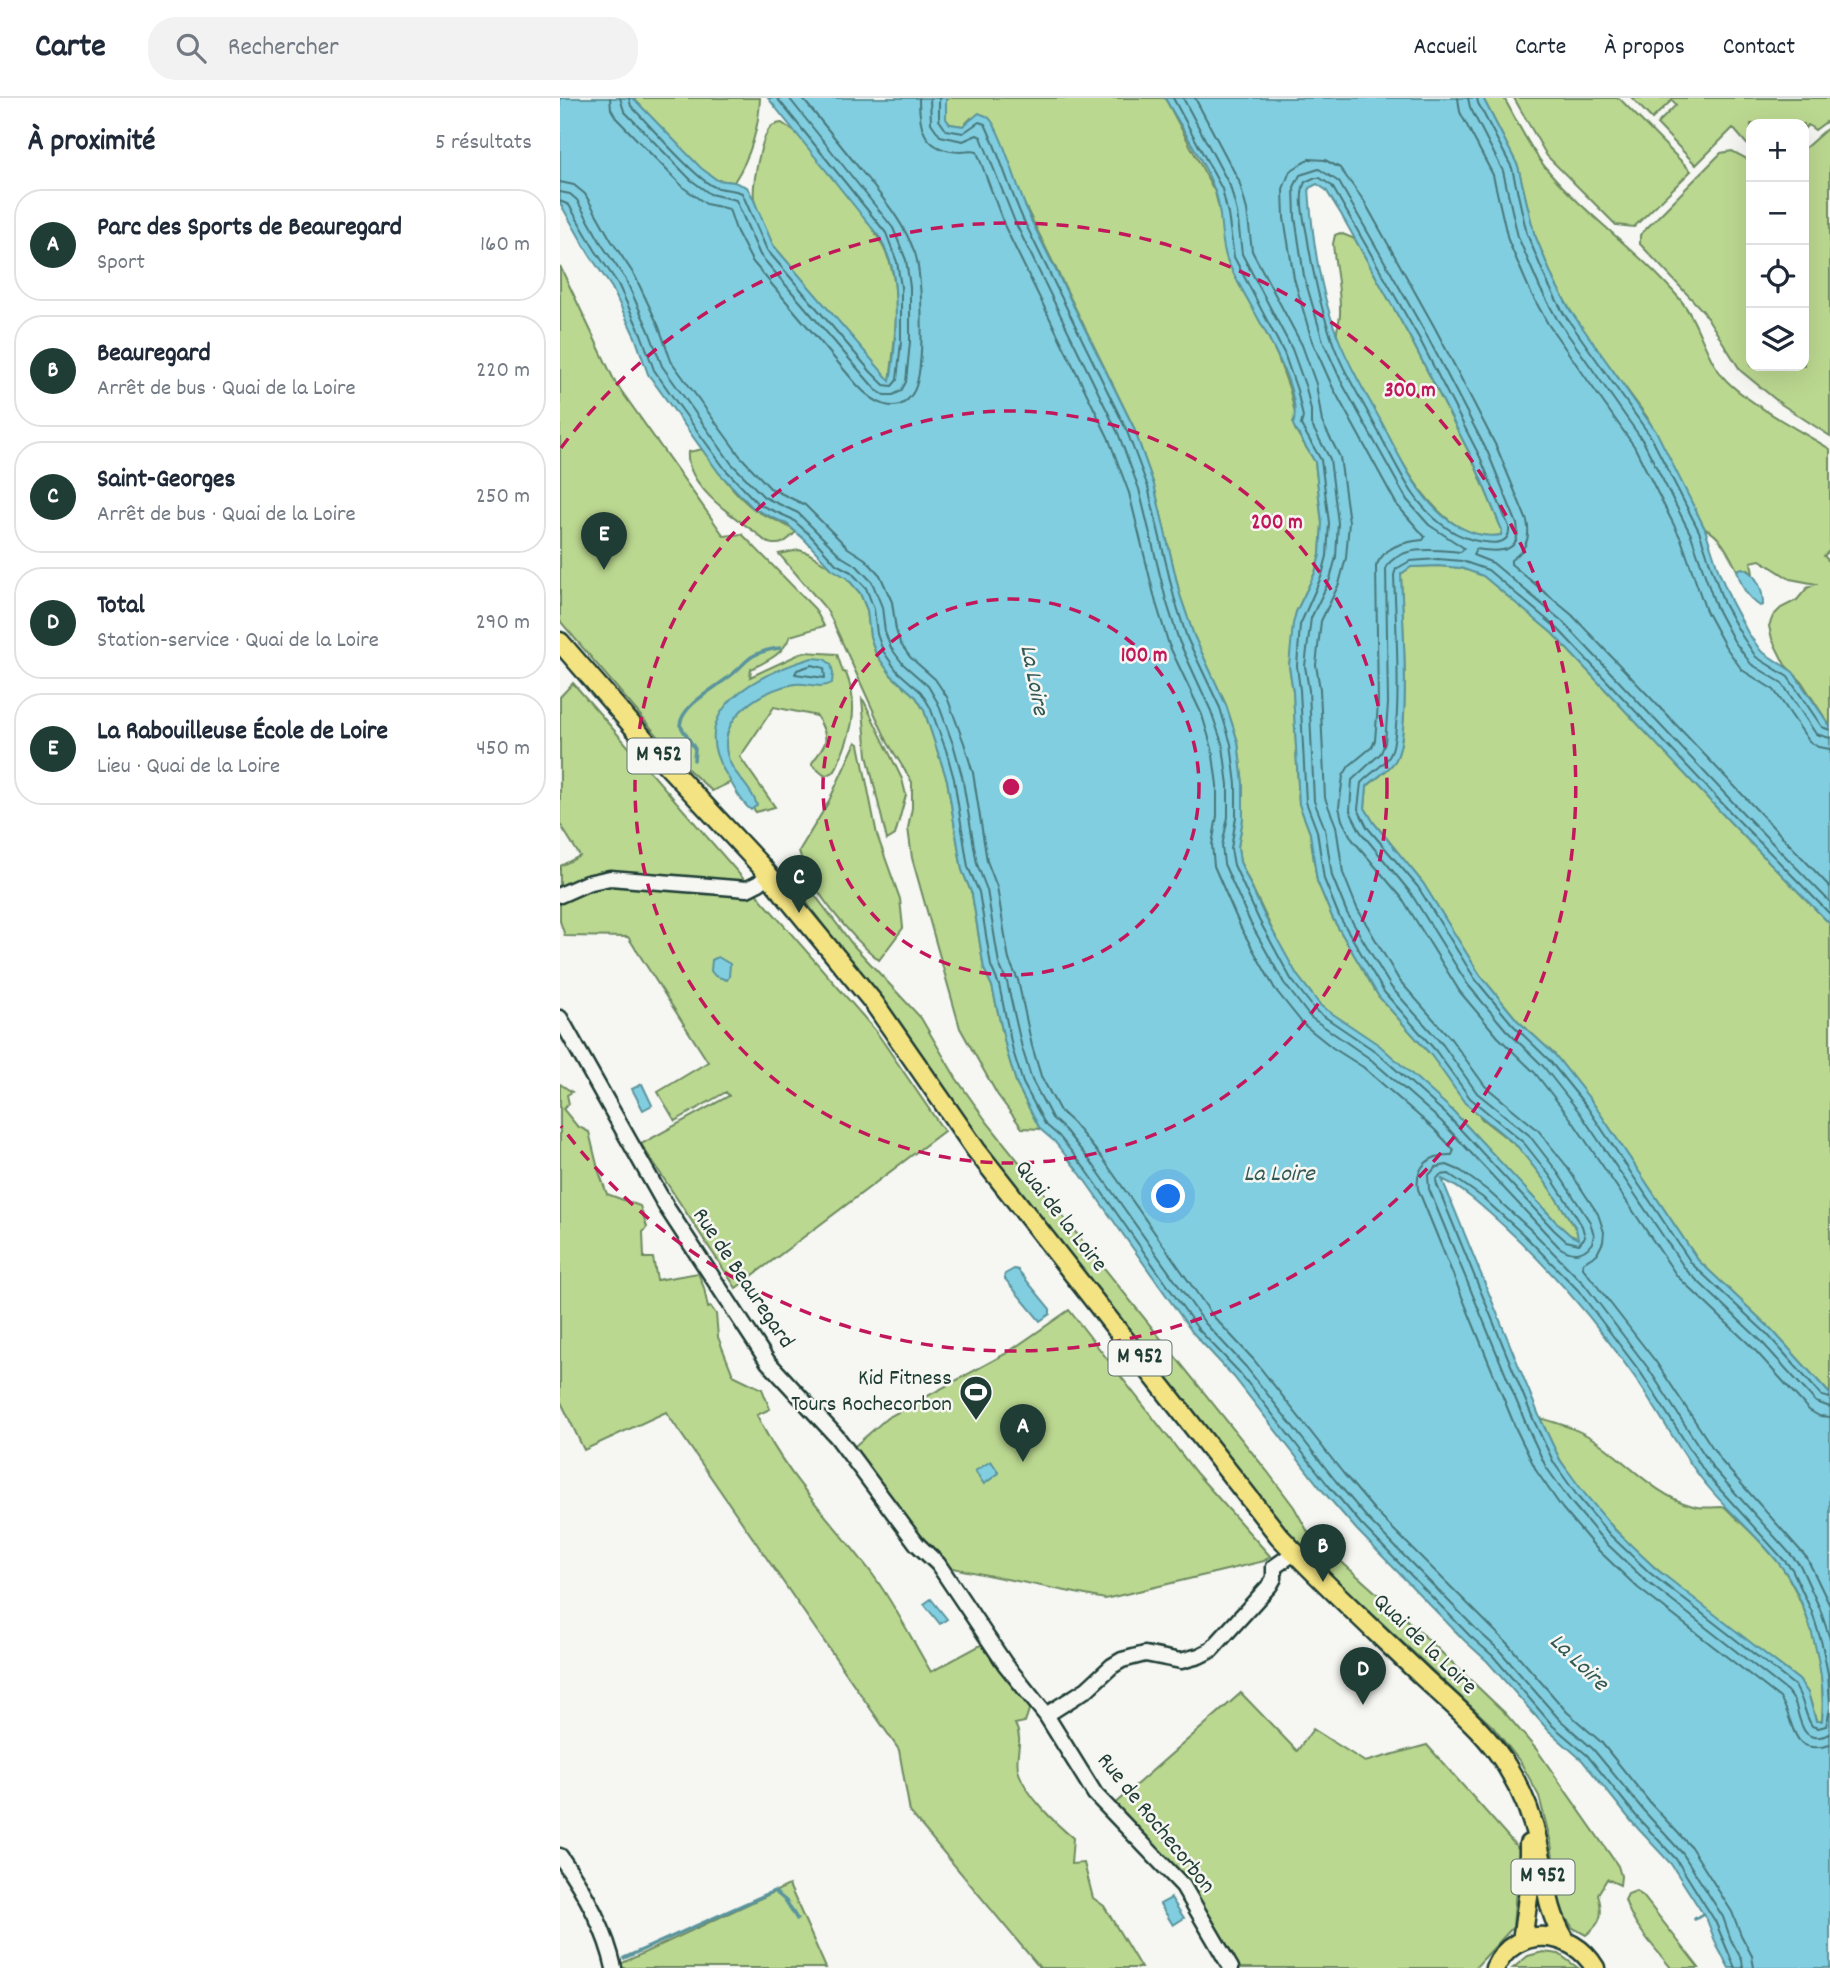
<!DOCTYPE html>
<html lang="fr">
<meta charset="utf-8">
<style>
:root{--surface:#fff;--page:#f2f2f3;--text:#1f2937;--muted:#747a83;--line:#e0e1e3;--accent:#1f3d34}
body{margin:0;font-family:Dekko,sans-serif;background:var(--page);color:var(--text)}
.controls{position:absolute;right:21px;top:21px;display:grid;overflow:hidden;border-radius:14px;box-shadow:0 7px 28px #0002}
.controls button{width:63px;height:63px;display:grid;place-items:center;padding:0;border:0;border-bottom:2px solid var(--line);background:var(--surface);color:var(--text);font:35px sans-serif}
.you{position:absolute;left:609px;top:1099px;width:24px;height:24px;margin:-18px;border:5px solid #fff;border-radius:50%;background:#1a73e8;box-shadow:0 0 0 10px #1a73e833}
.badge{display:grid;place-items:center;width:46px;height:46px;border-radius:50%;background:var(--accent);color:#fff;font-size:23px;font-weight:700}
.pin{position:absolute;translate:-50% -58px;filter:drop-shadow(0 2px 4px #0008)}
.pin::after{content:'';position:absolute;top:37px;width:24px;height:21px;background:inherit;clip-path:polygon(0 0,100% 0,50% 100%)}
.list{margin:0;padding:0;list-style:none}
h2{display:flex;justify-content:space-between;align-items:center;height:91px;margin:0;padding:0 28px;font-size:30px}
h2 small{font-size:23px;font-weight:400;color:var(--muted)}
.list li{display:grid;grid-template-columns:46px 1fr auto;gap:21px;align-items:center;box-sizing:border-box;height:112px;margin:0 14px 14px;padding:0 14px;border:2px solid var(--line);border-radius:28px}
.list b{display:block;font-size:26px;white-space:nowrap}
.list p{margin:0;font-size:23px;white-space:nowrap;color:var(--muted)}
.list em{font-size:23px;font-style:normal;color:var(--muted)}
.icon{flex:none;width:38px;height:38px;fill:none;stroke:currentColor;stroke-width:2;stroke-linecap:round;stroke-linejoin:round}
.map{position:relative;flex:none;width:1270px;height:1870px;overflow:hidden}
header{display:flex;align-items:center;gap:42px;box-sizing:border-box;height:98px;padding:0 35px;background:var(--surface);border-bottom:2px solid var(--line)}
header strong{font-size:33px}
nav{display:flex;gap:38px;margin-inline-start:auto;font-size:24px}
.search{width:490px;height:63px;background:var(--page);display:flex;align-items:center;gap:18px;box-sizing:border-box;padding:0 24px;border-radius:28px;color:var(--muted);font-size:26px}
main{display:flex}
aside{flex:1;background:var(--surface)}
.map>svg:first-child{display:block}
.green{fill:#bbd890;stroke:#6d8a62;stroke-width:2}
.water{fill:#82cee1;stroke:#5a949c;stroke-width:2;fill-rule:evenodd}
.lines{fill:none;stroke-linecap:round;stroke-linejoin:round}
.shore{stroke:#477779;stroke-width:2}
.stream{stroke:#5a949c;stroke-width:3.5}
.minor-casing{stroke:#1f3d34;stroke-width:19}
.major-casing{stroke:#1f3d34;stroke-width:23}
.minor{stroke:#f6f6f2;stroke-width:14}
.major{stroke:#f4e382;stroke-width:18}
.ring{fill:none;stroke:#c2185b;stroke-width:3.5;stroke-dasharray:12 9}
.labels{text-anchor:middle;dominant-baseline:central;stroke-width:5;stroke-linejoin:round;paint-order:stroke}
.shield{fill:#f6f6f2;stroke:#60746d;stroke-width:2}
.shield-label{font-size:21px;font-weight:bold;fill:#1f3d34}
.street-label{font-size:23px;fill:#1f3d34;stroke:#f6f6f2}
.poi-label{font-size:23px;fill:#1f3d34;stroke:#f6f6f2;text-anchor:end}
.water-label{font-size:24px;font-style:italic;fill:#335a57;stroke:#f6f6f2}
.centre{fill:#c2185b;stroke:#f6f6f2;stroke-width:3.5}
.ring-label{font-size:21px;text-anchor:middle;font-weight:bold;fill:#c2185b;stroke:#f6f6f2;stroke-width:5;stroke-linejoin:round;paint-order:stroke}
</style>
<header>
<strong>Carte</strong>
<div class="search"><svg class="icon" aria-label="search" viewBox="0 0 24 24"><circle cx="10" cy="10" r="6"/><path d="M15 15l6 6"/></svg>Rechercher</div>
<nav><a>Accueil</a><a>Carte</a><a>À propos</a><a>Contact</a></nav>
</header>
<main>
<aside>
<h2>À proximité<small>5 résultats</small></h2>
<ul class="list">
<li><span class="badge">A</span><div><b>Parc des Sports de Beauregard</b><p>Sport</p></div><em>160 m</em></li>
<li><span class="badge">B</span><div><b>Beauregard</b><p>Arrêt de bus · Quai de la Loire</p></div><em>220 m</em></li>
<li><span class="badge">C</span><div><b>Saint-Georges</b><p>Arrêt de bus · Quai de la Loire</p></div><em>250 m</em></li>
<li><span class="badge">D</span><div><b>Total</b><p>Station-service · Quai de la Loire</p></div><em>290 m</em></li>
<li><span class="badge">E</span><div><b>La Rabouilleuse École de Loire</b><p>Lieu · Quai de la Loire</p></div><em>450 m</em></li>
</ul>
</aside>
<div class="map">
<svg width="1270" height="1870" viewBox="0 0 1270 1870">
<rect width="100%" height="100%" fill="#f6f6f2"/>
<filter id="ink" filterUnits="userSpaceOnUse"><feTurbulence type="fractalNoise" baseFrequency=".0143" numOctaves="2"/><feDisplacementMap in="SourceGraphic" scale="14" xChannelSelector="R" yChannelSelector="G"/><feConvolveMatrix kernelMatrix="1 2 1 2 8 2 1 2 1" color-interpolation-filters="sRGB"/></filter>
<g filter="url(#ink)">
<!-- green -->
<path class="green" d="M73 0H200C199 30 190 59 174 84L157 82 140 70Z
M386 0H605L655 94 661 118 663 141 679 186 696 214 717 257 730 293 736 320 733 324 735 331 755 364 762 426 760 457 755 475 736 514 729 568 733 593 739 706 750 735 757 783 773 821 819 899 871 957 922 1021 958 1049 984 1082 1016 1131 1019 1141 1010 1137 999 1127 892 1012 761 908 737 877 719 846 680 764 678 749 683 720V686L678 644 666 607 634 538 620 497 594 387 573 328 458 93 411 20 403 28 390 26 386 21Z
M923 0H944C957 23 968 48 985 69 1024 116 1079 153 1119 200 1141 226 1145 264 1171 287 1198 311 1239 332 1270 351V452L1264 458 1270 464V628L1241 583 1225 567 1212 541 1209 528 1213 518 1221 510 1237 502 1247 490 1256 486 1230 481 1200 462 1191 464 1193 476 1187 471 1177 472C1170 458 1160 436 1145 431L1087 319 1032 244 1010 212 994 183 974 135 958 68Z
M954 0H1059L1131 73 1074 129 1056 127 987 58Z
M1072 0H1270V21L1255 32 1248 27 1244 31V26H1191V51L1173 30 1136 67 1097 26 1116 7 1112 2 1092 21Z
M222 25 239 37C266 72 317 125 330 165 341 199 334 249 330 284L213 147C206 133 197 117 194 101 192 88 201 36 212 28 214 27 220 25 222 25Z
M1270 28V338L1221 306 1181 273 1143 213 1080 146V137L1161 55 1172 53 1191 63V268H1244V51Z
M780 135 795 141 852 243 913 362 942 432 941 437C876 449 835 349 810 304 802 289 780 253 777 237 776 231 780 223 780 216 781 193 775 169 773 146L775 137Z
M0 168 55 284 164 438 182 436 255 511 264 528 230 538C223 557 207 563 191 571L190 579 244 554 277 556 283 574 286 575C301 612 290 639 275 673L265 678 252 667V665C268 643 270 642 257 618L214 609 180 659 215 709 196 714 171 684 152 693 119 663 0 523Z
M143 351C155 369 179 402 197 413 210 421 224 424 236 434 228 441 224 447 213 446 206 446 201 439 195 434 172 418 125 387 128 354Z
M239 452 248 455 287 480 300 495 307 512 310 538 316 556 332 578 356 599 364 612 387 682 402 772 412 796 424 871 432 888 447 954 457 987 480 1031 462 1030 437 996 400 930 352 760 348 730 352 710V684L328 645 272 522 266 511 219 456Z
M878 468 901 470 923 477 992 535 1172 726 1270 826V1296L1212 1232 1138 1162 1033 1005 995 957 957 922 920 877 863 785 814 725 805 710 807 688C816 681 828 673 835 663 852 636 842 513 841 476L851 469Z
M13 585 315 932 384 1033 176 1190 81 1046 169 998 166 994 115 1023 98 994 148 964 68 839 5 838 0 823V768L20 758 0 726V599Z
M302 601 304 603 342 681 346 697 335 737 327 742 307 657Z
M296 644 299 646 317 737 340 801 343 830 319 862C291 839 248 789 239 753L268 705Z
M244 783 293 847 361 920 396 980 427 1024 707 1373 734 1409 748 1434 858 1532 945 1615 977 1652 1058 1768 1061 1778 1060 1787 1047 1781 1038 1796C1043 1815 1043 1824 1026 1837L1013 1830 1000 1811 991 1745 979 1698 961 1665 933 1629 725 1434 410 1032 358 956 236 790 238 786Z
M0 986 12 994 7 997 9 1006 3 1011 17 1028 29 1034 38 1071 47 1096 80 1108 87 1129 83 1134 84 1160H93L97 1182 138 1175 144 1190 148 1210 151 1209 156 1216 158 1239 173 1277 202 1291 210 1311 197 1317C225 1378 274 1424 313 1477 335 1507 352 1542 371 1574L430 1542 480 1610 469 1612 465 1624 455 1626C465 1644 453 1659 459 1675 467 1698 495 1725 513 1740L511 1766 524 1765 533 1800 544 1808 581 1870H480L350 1714 339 1652 106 1314 24 1352 0 1302Z
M509 1212 637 1376 710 1458 704 1463 545 1501 388 1469 289 1353 327 1320 447 1255Z
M980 1320C1001 1326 1021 1332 1039 1345 1069 1366 1096 1398 1133 1408 1142 1411 1155 1409 1165 1409 1185 1430 1212 1451 1227 1477 1252 1519 1266 1574 1262 1623L1257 1624 1248 1595 1239 1582C1155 1516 1058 1455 1001 1363 993 1350 987 1334 980 1320Z
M681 1595 737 1653 753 1631 805 1664 867 1647 959 1751 953 1829 915 1870H674L614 1770 552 1708Z
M229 1787 266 1870H61L60 1866Z
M1076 1793 1083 1798 1139 1870H1111C1095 1850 1072 1826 1065 1802L1068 1796Z
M983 1854 999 1856 1018 1870H953L968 1858Z"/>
<!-- water -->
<path class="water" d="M0 0H73L141 70 157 82 174 84 187 89 193 100 213 147 330 283C336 254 339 195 331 166 328 157 324 148 320 140L208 0H386V21L390 26 403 28 419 15C422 17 426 17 429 20 441 31 460 98 469 118L573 328 594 387 620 497 634 538 666 607 678 644 683 686V720L678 749 680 764 705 819 737 877 761 908 819 947 892 1012 999 1127 1010 1137 1018 1141 1016 1130 1007 1117 984 1082 958 1049 905 1005 871 957 819 899 773 821 757 783 750 735 739 706 733 593 729 568 733 526 736 514 755 475 760 457 762 425 755 364 733 327C746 288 684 202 668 164 659 143 663 118 656 96 644 62 622 31 605 0H923L958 68 974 135 994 183 1010 212 1097 335 1145 431 1159 474 1171 503 1188 535 1201 553 1233 574 1270 628V826L1172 726 992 535 923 478 901 470 878 468 851 469 841 476C842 514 852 635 835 663 828 673 816 680 807 688L805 710 814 725 863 785 920 877 957 922 995 957 1033 1005 1138 1162 1212 1232 1270 1296V1870H1169L1157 1848 1147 1822 1111 1766 1072 1724 1022 1662 989 1633 927 1563 905 1543 797 1432 762 1392 674 1279 633 1235 521 1077 494 1043 480 1031 457 987 447 954 432 888 424 871 412 796 402 772 387 682 364 612 356 599 332 578 316 556 310 538 307 512 300 495 287 480 272 471 245 442 227 426 194 411 159 375 88 276 75 239 52 190 29 156 0 105ZM757 86 766 92 781 116 852 243 913 362 942 432 941 437C920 441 897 430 882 417 854 393 838 355 821 323 805 295 789 267 777 237 759 190 752 139 749 90ZM882 1081C906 1092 926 1112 945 1129 994 1174 1036 1224 1074 1278 1097 1311 1116 1347 1141 1380 1167 1414 1202 1440 1226 1475 1250 1512 1267 1579 1262 1623H1256L1248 1595 1239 1582 1095 1470 1055 1432 1024 1395 1000 1362 980 1320Z
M1182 470C1197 475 1203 492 1203 507L1200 508C1186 499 1181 487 1177 472Z
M252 560 264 561 271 566 273 575 272 585C260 592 247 584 235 586 202 592 159 617 167 656 171 676 191 687 197 707L191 712C180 704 174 688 166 676 124 611 199 576 252 560Z
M158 859 170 866 169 879 167 882 155 878 151 873 152 862Z
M82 986 92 1007 83 1012 72 991Z
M454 1171 458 1172 490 1211V1216L480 1223 445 1181V1176Z
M431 1363 439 1375 424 1386 415 1373Z
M371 1501 387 1521 380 1526 364 1506Z
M611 1800 624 1820 613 1827 600 1806Z"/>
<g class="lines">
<!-- shore -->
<path class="shore" d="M50 0 51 11 56 20 124 90 146 106 169 111 176 132 192 163 297 287C312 303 338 322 354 293 365 272 363 178 355 155 343 123 324 102 303 75 283 50 263 25 242 0
M60 0 64 13 131 82 150 96 176 102 200 157 316 292 324 297H333L341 293 346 284 350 244V189L346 162 333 130 229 0
M69 0 71 8C87 24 137 83 155 89 164 92 173 91 182 95L207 152 311 274 324 287 332 288 337 282 341 244V189L337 164 326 135 217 0
M359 0C359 31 364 53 401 54 407 54 411 52 417 54L445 129 548 339 569 395 596 505 609 547 642 617 652 650 657 687V718L652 747 654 768 681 830 715 891 743 926 773 950 803 969 874 1031 894 1052 892 1057C870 1056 855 1068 858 1091L956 1331 977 1374 1002 1410 1036 1450 1078 1490 1220 1600C1236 1622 1228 1659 1270 1647
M370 0 371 25 380 38 403 43 417 37 421 39 455 124 558 335 579 391 606 502 619 543 651 613 663 648 668 687V719L662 748 664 766 691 826 724 885 750 919 809 960 881 1023 999 1149C1011 1157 1023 1158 1032 1145L1034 1137 1030 1124 996 1072 969 1037 917 995 883 947 831 889 787 815 772 778 765 731 754 703 749 592 745 568 751 520 770 481 776 459 778 425 770 361 751 326V312L746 290 732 251 682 156 677 114 670 88 623 0
M379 0V22L386 32 403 35 419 24 425 26C440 57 449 90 463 121L566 331 588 389 614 499 627 540 660 610 671 646 676 686V719L671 751 674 767 699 822 731 881 756 913 815 953 887 1017 994 1132 1006 1143 1019 1146 1025 1139 1022 1128 1013 1113 990 1078 964 1045 910 1000 876 953 824 894 779 818 764 781 757 733 746 704 740 592 737 568 740 527 762 477 767 458 769 425 761 362 741 327 743 319 737 292 724 255 674 159 668 116 662 91 613 0
M635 0 679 83 687 112 692 153 742 247 756 286 762 324 780 359 789 424 786 460 779 486 761 523 756 567 760 591 765 700 776 728 783 775 797 810 839 882 891 941 925 988 978 1032 1005 1066 1038 1116 1044 1134 1043 1144 1037 1156 1023 1165V1170L1096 1264 1162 1364 1247 1460 1270 1508
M898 0 900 14 933 77 948 142 971 195 988 226 1074 348 1121 441 1146 513 1165 548 1182 572 1214 592 1249 643 1258 649 1270 651
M908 0 910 9 943 73 958 139 980 190 997 221 1083 343 1131 437 1156 509 1174 543 1191 566 1222 585 1256 636 1270 640
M917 0 918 5 952 70 967 136 988 186 1004 216 1091 339 1139 433 1164 506 1182 538 1196 559 1228 579 1262 629 1270 632
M754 80H760L772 88 859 240 920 359 949 429C951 450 927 445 913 442 889 436 868 417 854 397 838 374 826 347 812 322 797 294 779 266 770 236 759 203 752 171 747 137 744 122 738 98 745 84Z
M0 84 14 87 25 96 51 142 75 178 99 229 111 263 180 358 210 390 245 407 288 450 305 461 320 477 332 504 336 532 340 545 350 559 375 581 387 599 404 645 413 675 427 763 437 789 449 862 458 882 472 948 481 978 500 1013 513 1025 543 1061 653 1218 694 1262 783 1375 816 1414 947 1545 1007 1614 1041 1644 1091 1706 1131 1749 1172 1814 1181 1837 1192 1858 1194 1870
M0 94 10 96 17 102 42 147 66 182 89 233 102 268 171 365 204 399 238 415 282 459 297 468 312 484 322 509 325 534 331 550 343 566 368 588 378 605 394 649 402 678 417 766 427 792 439 866 447 884 462 950 472 982 492 1020 505 1032 534 1068 645 1225 686 1269 775 1382 808 1421 916 1531 939 1552 999 1621 1033 1651 1084 1713 1123 1756 1163 1819 1171 1842 1182 1862 1183 1870
M0 103 9 107 35 152 58 186 81 236 94 272 117 305 165 371 198 406 232 421 250 437 276 466 291 474 306 490 314 511 317 536 323 553 337 573 361 594 370 609 386 652 394 681 408 769 419 794 431 868 439 887 453 953 463 985 485 1026 499 1038 527 1073 638 1231 680 1275 768 1387 802 1427 910 1538 933 1558 993 1628 1027 1657 1077 1719 1116 1761 1155 1823 1175 1870
M252 567 264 570 265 580 235 576 237 572Z
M1270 789 1012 517 951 466V462C965 453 971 440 967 423L937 350 875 230 804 103 780 70 765 62 749 61 730 73 723 91 724 120 734 180 752 243 773 290 837 407 865 439 863 442C843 444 825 448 816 468L818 606 815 642 812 649 789 668 783 678 779 709 782 722 792 741 842 800 900 894 938 939 975 975 1011 1021 1117 1178 1193 1250 1249 1312 1259 1318 1270 1319
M1270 804 1183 715 1003 524 933 465 913 457 916 451C936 454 962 457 957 426L928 355 866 236 779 84 759 71 740 77 734 89 735 119 744 178 763 243 782 285 847 402 869 427 904 450 901 454C877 452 842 446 826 469L828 606 825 645 821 655 792 682 790 713 800 733 850 794 908 887 946 932 983 968 1020 1015 1126 1172 1200 1242 1256 1304 1270 1309
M1270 816 1177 721 998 531 928 472 902 463 878 461 850 463 836 471 834 477C835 511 844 635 829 659 822 669 809 676 801 685L798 711 807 729 858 789 915 881 952 926 989 962 1027 1009 1132 1166 1207 1236 1262 1298 1270 1300
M1270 1541 1260 1511 1240 1467 1153 1370 1088 1270 1024 1186 971 1132 927 1092 901 1073 887 1067 876 1069 868 1078 869 1091 966 1326 986 1369 1011 1404 1044 1443 1085 1482 1227 1593C1231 1598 1235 1602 1236 1608 1241 1628 1244 1647 1270 1636
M1270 1606 1268 1576 1262 1546 1252 1514 1232 1471 1146 1376 1081 1275 1018 1192 965 1138 922 1099 889 1076 880 1077 876 1082 877 1087 974 1323 994 1365 1018 1399 1050 1437 1090 1475 1234 1587C1245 1602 1243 1614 1252 1628L1258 1630 1266 1628 1270 1611"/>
<!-- stream -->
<path class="stream" d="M134 662 135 651 120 627C122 605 162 587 176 573 182 568 186 562 193 558 202 553 210 551 220 550
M1135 1821 1143 1816
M64 1860 214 1793 226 1803 237 1821"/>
<defs>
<path id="minor" d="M0 797 27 785 50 780 187 791 199 785 208 777
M0 920 107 1110 208 1264 277 1339 357 1446 378 1466 445 1566 486 1617 535 1696 623 1788 671 1870
M486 1617 527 1591 552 1568 562 1562 585 1556 621 1563 639 1558 651 1552 710 1487 714 1480V1469L734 1455
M0 1758C24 1792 45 1829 54 1870"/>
<path id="major" d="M0 544 103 663 201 768 314 905 416 1052 719 1438C765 1487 815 1533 863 1579 893 1607 929 1636 949 1672 963 1695 973 1720 978 1746 987 1782 985 1809 1005 1842
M962 1843 969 1792V1746
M935 1870C955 1826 1013 1831 1035 1870"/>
</defs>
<!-- minor casing -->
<use href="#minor" class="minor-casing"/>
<!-- major casing -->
<use href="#major" class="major-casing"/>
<!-- minor -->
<use href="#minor" class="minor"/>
<!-- major -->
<use href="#major" class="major"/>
</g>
</g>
<!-- distance rings -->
<g class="ring">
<circle cx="451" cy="689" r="188"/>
<circle cx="451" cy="689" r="376"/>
<path d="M1 350A564 564 0 1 1 1 1028"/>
</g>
<!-- icons -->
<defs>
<symbol id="stadium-pin" viewBox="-11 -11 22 30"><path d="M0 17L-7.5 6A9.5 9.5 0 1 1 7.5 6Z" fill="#1f3d34" stroke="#f6f6f2"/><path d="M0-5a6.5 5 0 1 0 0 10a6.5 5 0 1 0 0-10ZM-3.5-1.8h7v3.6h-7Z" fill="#fff"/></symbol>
</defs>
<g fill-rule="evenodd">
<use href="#stadium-pin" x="397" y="1275" width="38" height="52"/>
</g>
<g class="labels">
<!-- shield labels -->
<g class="shield">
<rect x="67.5" y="640.5" width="63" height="35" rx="5"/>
<rect x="548.5" y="1242.5" width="63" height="35" rx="5"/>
<rect x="951.5" y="1761.5" width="63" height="35" rx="5"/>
</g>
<g class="shield-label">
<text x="99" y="658">M 952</text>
<text x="580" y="1260">M 952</text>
<text x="983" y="1779">M 952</text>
</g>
<!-- street labels -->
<g class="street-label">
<text transform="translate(500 1119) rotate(52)">Quai de la Loire</text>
<text transform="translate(182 1181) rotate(56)">Rue de Beauregard</text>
<text transform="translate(864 1547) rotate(44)">Quai de la Loire</text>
<text transform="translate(595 1726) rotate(51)">Rue de Rochecorbon</text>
</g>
<!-- poi labels -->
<g class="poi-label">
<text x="392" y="1281">Kid Fitness<tspan x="392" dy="26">Tours Rochecorbon</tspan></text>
</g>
<!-- water labels -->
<g class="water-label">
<text transform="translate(473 582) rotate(79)">La Loire</text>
<text x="719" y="1077">La Loire</text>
<text transform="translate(1018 1565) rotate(44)">La Loire</text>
</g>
</g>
<circle cx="451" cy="689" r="10" class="centre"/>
<g class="ring-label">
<text x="850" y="298">300 m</text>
<text x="717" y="430">200 m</text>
<text x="584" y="563">100 m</text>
</g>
</svg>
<div class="controls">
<button>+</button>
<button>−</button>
<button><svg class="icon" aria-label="locate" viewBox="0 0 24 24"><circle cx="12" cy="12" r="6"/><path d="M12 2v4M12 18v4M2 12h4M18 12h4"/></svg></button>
<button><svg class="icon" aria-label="layers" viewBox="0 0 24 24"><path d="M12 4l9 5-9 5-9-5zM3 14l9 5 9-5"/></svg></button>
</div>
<div class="you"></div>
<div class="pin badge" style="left:463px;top:1364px">A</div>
<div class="pin badge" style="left:763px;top:1484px">B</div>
<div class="pin badge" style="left:239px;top:815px">C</div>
<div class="pin badge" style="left:803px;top:1607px">D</div>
<div class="pin badge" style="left:44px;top:472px">E</div>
</div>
</main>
